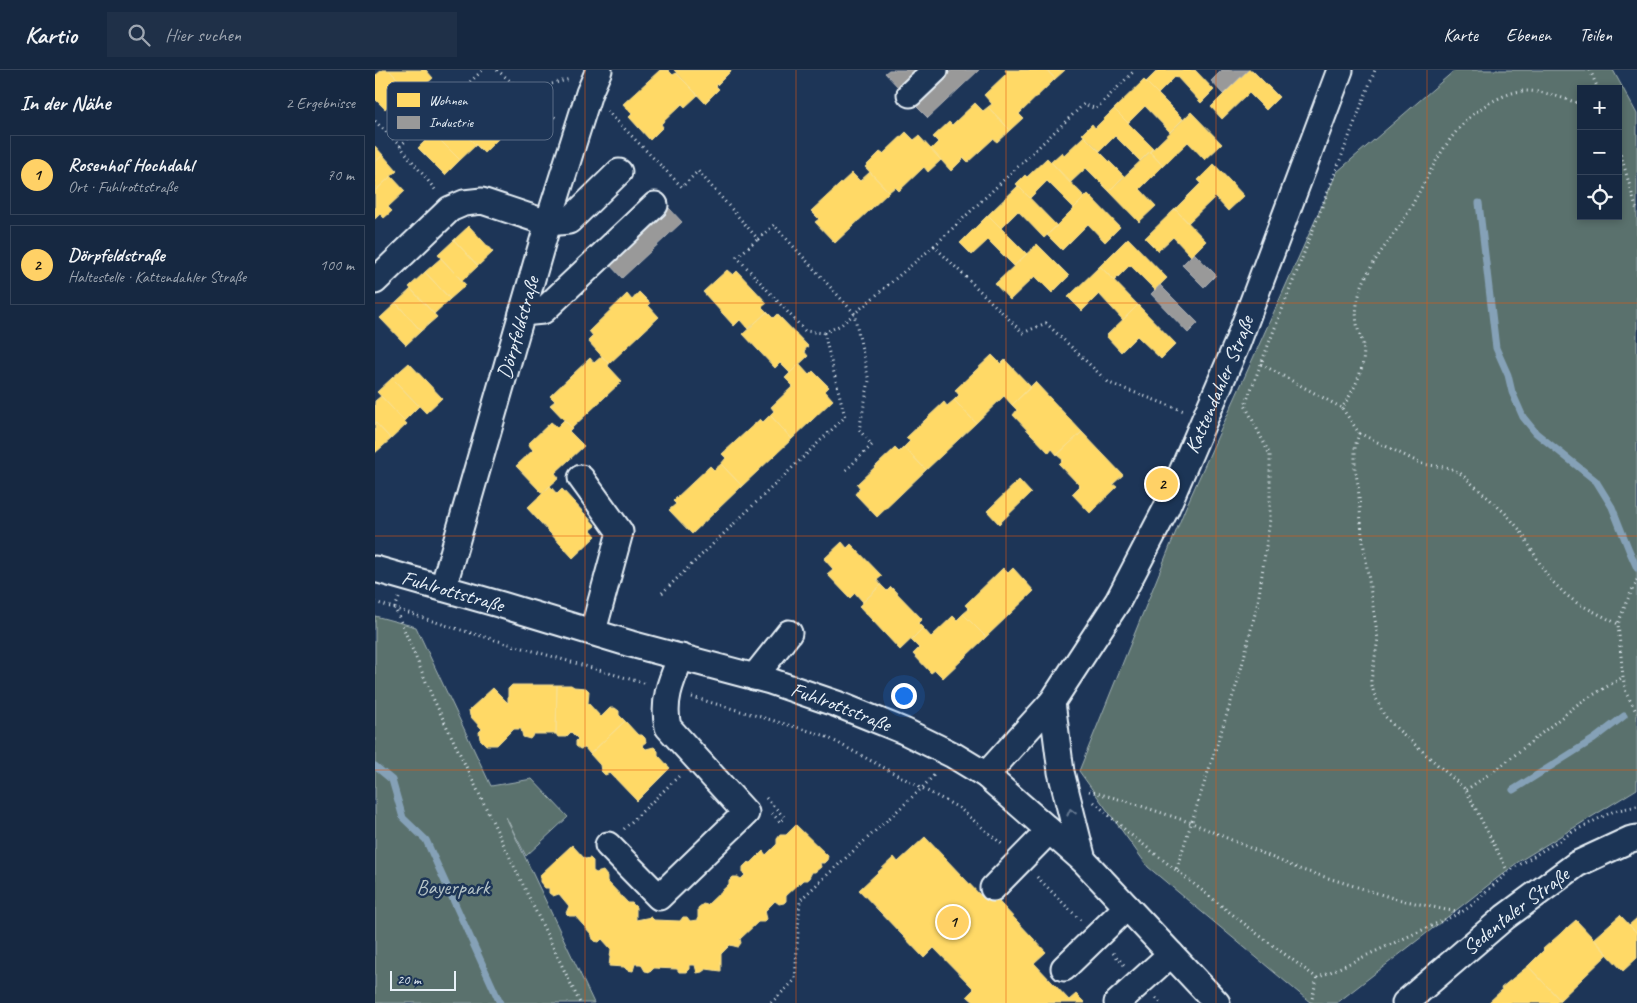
<!DOCTYPE html>
<html lang="de">
<meta charset="utf-8">
<style>
:root{--surface:#162841;--page:#1f3048;--text:#f1f3f6;--muted:#9ea6b1;--line:#35445a;--accent:#ffd166}
body{margin:0;font-family:Caveat,sans-serif;background:var(--page);color:var(--text)}
.controls{position:absolute;right:15px;top:15px;display:grid;overflow:hidden;border-radius:0px;box-shadow:0 2px 8px #0003}
.controls button{width:45px;height:45px;display:grid;place-items:center;padding:0;border:0;border-bottom:1px solid var(--line);background:var(--surface);color:var(--text);font:25px sans-serif}
.scale{position:absolute;left:15px;bottom:12px;width:66px;box-sizing:border-box;padding-left:5px;border:2px solid #e8f1f8;border-top:0;font-size:14px;line-height:18px;white-space:nowrap;color:#e8f1f8;-webkit-text-stroke:4px #1d3557;paint-order:stroke}
.you{position:absolute;left:528px;top:625px;width:18px;height:18px;margin:-12px;border:4px solid #fff;border-radius:50%;background:#1a73e8;box-shadow:0 0 0 8px #1a73e833}
.badge{display:grid;place-items:center;width:32px;height:32px;border-radius:50%;background:var(--accent);color:#111;font-size:16px;font-weight:700}
.pin{position:absolute;translate:-50% -50%;border:2px solid #fff;box-shadow:0 1px 5px #0006}
.list{margin:0;padding:0;list-style:none}
h2{display:flex;justify-content:space-between;align-items:center;height:65px;margin:0;padding:0 20px;font-size:21px}
h2 small{font-size:16px;font-weight:400;color:var(--muted)}
.list li{display:grid;grid-template-columns:32px 1fr auto;gap:15px;align-items:center;box-sizing:border-box;height:80px;margin:0 10px 10px;padding:0 10px;border:1px solid var(--line);border-radius:0px}
.list b{display:block;font-size:19px;white-space:nowrap}
.list p{margin:0;font-size:16px;white-space:nowrap;color:var(--muted)}
.list em{font-size:16px;font-style:normal;color:var(--muted)}
.icon{flex:none;width:28px;height:28px;fill:none;stroke:currentColor;stroke-width:2;stroke-linecap:round;stroke-linejoin:round}
.map{position:relative;flex:none;width:1262px;height:933px;overflow:hidden}
header{display:flex;align-items:center;gap:30px;box-sizing:border-box;height:70px;padding:0 25px;background:var(--surface);border-bottom:1px solid var(--line)}
header strong{font-size:24px}
nav{display:flex;gap:28px;margin-inline-start:auto;font-size:18px}
.search{width:350px;height:45px;background:var(--page);display:flex;align-items:center;gap:12px;box-sizing:border-box;padding:0 18px;border-radius:0px;color:var(--muted);font-size:19px}
main{display:flex}
aside{flex:1;background:var(--surface)}
.map>svg:first-child{display:block}
.green{fill:#5a716d;stroke:#a1b1b2;fill-rule:evenodd}
.homes{fill:#ffd966;stroke:#f8e092}
.industry{fill:#999;stroke:#b1b3b6}
.lines{fill:none;stroke-linecap:round;stroke-linejoin:round}
.stream{stroke:#85a1b7;stroke-width:7}
.minor-casing{stroke:#e8f1f8;stroke-width:29}
.path{stroke:#e8f1f8;stroke-width:3;stroke-dasharray:1 4;stroke-linecap:butt}
.minor{stroke:#1d3557;stroke-width:25}
.oneway{stroke:#64778f}
.grid{fill:none;stroke:#e8590c;stroke-width:1;stroke-opacity:0.55}
.labels{text-anchor:middle;dominant-baseline:central;stroke-width:5;stroke-linejoin:round;paint-order:stroke}
.street-label{font-size:21px;fill:#e8f1f8;stroke:#1d3557}
.park-label{font-size:21px;fill:#b6c4c7;stroke:#1d3557}
.key{fill:#1d3557;stroke:#5a6d87;stroke-width:1}
.key-label{font-size:14px;fill:#e8f1f8}
</style>
<header>
<strong>Kartio</strong>
<div class="search"><svg class="icon" aria-label="search" viewBox="0 0 24 24"><circle cx="10" cy="10" r="6"/><path d="M15 15l6 6"/></svg>Hier suchen</div>
<nav><a>Karte</a><a>Ebenen</a><a>Teilen</a></nav>
</header>
<main>
<aside>
<h2>In der Nähe<small>2 Ergebnisse</small></h2>
<ul class="list">
<li><span class="badge">1</span><div><b>Rosenhof Hochdahl</b><p>Ort · Fuhlrottstraße</p></div><em>70 m</em></li>
<li><span class="badge">2</span><div><b>Dörpfeldstraße</b><p>Haltestelle · Kattendahler Straße</p></div><em>100 m</em></li>
</ul>
</aside>
<div class="map">
<svg width="1262" height="933" viewBox="0 0 1262 933">
<rect width="100%" height="100%" fill="#1d3557"/>
<filter id="ink" filterUnits="userSpaceOnUse"><feTurbulence type="fractalNoise" baseFrequency=".02" numOctaves="2"/><feDisplacementMap in="SourceGraphic" scale="10" xChannelSelector="R" yChannelSelector="G"/><feConvolveMatrix kernelMatrix="1 2 1 2 8 2 1 2 1" color-interpolation-filters="sRGB"/></filter>
<g filter="url(#ink)">
<!-- green -->
<path class="green" d="M1080 0H1238L1262 44V719L1143 792 962 933H936L773 797 704 701 810 439 962 102ZM1206 19H1243V146H1206Z
M0 546 41 557 116 716 157 709 193 747 151 786 131 747 219 933H0Z"/>
<!-- homes -->
<path class="homes" d="M7 0H14L38 25 26 37 20 30 10 39 0 29V6Z
M14 0H51L58 8 48 17 43 12 34 21Z
M285 0H293L298 5 301 3 323 25 310 37 307 34 286 54 288 57 275 70 254 47 257 44 248 34Z
M299 0H357L341 16 344 19 330 33Z
M630 0H672L680 9 644 44 648 48 635 60 613 37 617 34 609 25 632 3Z
M672 0H690L680 9Z
M783 0H820L839 20 826 33 801 6 783 24 771 12Z
M873 0H877L904 27 891 40 874 23 847 49 836 37Z
M769 10 808 49 795 62 770 36 753 53 739 39Z
M600 33 608 41 613 37 635 60 622 72 618 69 593 92 589 88 576 101 556 79 563 72 558 67 574 52 577 55Z
M739 39 778 78 765 91 740 66 725 81 707 64 717 54 720 58Z
M97 42 123 69 109 83 82 56Z
M816 42 847 74 830 90 813 72 788 96 775 82Z
M74 48 101 75 85 90 58 63Z
M531 62 539 70 544 66 566 90 553 102 549 97 524 121 520 117 514 122 490 97 505 82 508 84Z
M58 63 85 90 70 105 43 78Z
M709 66 749 106 734 121 711 98 695 113 676 92 687 82 689 85Z
M0 76 8 85 0 92Z
M775 82 788 96 765 119 781 136 764 152 734 121Z
M8 85 22 101 0 121V92Z
M672 88 710 127 699 138 672 111 655 128 641 114 650 105 652 107Z
M839 94 869 126 853 141 840 127 813 153 800 139 826 113 823 110Z
M495 102 514 122 460 173 440 152 444 149 436 141 477 103 485 111Z
M16 106 30 121 13 137 17 141 9 148 5 144 0 149V121Z
M643 116 682 156 669 168 643 141 626 158 613 145Z
M713 124 745 157 730 172 713 154 687 180 672 165Z
M800 139 831 171 816 186 798 167 783 181 770 168Z
M613 145 652 184 639 196 613 170 597 185 585 173Z
M94 156 118 182 103 196 79 170Z
M753 168 792 208 780 220 755 195 739 211 725 196Z
M79 170 103 196 87 211 63 185Z
M662 174 694 206 677 223 660 206 635 230 620 214Z
M66 188 91 215 75 229 50 202Z
M725 196 763 235 748 250 724 224 707 241 693 227Z
M352 200 358 205 362 201 392 233 387 237 392 242 373 259 365 250 359 256 328 222Z
M50 202 75 229 59 244 34 217Z
M36 219 62 247 46 261 21 233Z
M264 222 275 233 273 235 284 247 234 294 213 271 218 266 214 261 252 224 257 230Z
M21 233 46 261 31 275 5 248Z
M763 235 801 274 786 289 762 266 746 282 731 266Z
M392 242 398 248 402 244 433 276 429 281 433 286 415 303 405 293 400 298 368 264Z
M617 285 626 294 630 290 656 317 637 335 629 326 601 353 579 330 584 325 580 320Z
M227 286 234 294 233 296 247 311 197 358 175 335 180 331 175 326 215 288 219 293Z
M34 293 67 328 51 343 17 308Z
M424 294 434 305 438 301 454 317 450 321 458 330 417 369 395 345 399 341 396 337 418 316 410 308Z
M17 308 44 336 29 351 2 322Z
M660 312 707 362 682 385 677 379 674 383 638 345 642 340 637 335Z
M6 326 32 354 16 369 0 352V331Z
M579 330 601 353 551 400 529 377 535 371 531 368 569 332 572 336Z
M395 345 417 369 367 416 346 394 351 388 347 384 385 349 388 352Z
M189 350 197 358 194 361 209 376 180 403 184 408 167 423 141 396 158 380 153 374 176 352 182 357Z
M0 352 16 369 0 383Z
M707 362 748 405 738 414 742 417 715 443 697 424 705 416 684 394 688 390 682 385Z
M529 377 551 400 502 447 480 424 485 418 482 414 520 378 524 382Z
M346 394 367 416 317 464 294 440 301 434 298 431 335 396 339 400Z
M644 410 656 423 624 454 612 441Z
M175 416 182 424 187 419 221 456 216 460 221 466 198 488 152 438Z
M467 472 472 478 476 474 507 506 502 510 506 515 488 532 480 523 475 528 452 504 458 499 449 489Z
M628 498 633 503 638 498 659 521 611 567 588 544 594 539 590 535Z
M506 515 512 521 516 517 547 549 543 553 548 558 525 580 484 536Z
M588 544 611 567 568 608 560 600 556 603 538 584 544 578 536 570 548 558 556 567 578 546 582 550Z
M137 615H182L181 664H159L155 669 148 667 146 659H138L122 675H111L105 669 104 662 107 659 95 646 94 640 118 618 133 633V619Z
M182 615H196L199 617 211 618 214 621 213 633 226 647 235 638H240L244 641V645L250 651 215 684 210 678 205 679 201 676V671L203 669 196 662 191 667H183L181 664Z
M250 651 263 665H267L270 668 271 672 267 675 271 679 279 677 283 681V685L295 698 262 731 235 703 230 705 226 701 225 695 215 684Z
M421 755 453 786 452 790 449 793H445L446 797 440 802H437L433 810H428L411 826V831L409 833 404 834 400 831 390 841 392 849 389 852H383L365 869 366 873 363 877 355 875 346 884V901L331 899 327 902 322 903 320 895H314V899L311 902H304L302 899 279 898 275 902 270 901 266 894H260L258 901 252 900 249 897 234 896 236 879 227 869 224 872 219 871 217 867V865L200 846H194L191 843 194 836 184 824 178 826 174 823V818H170L165 812V805L197 775 210 789 215 788 218 791V801L221 803 228 801 232 806V811L253 833H257L261 837V850L276 847 279 850 305 851 308 847H312L315 851 323 850V838L328 834 332 835 354 814V811L358 807H363L366 809 370 805 368 803V797L373 792 376 793 388 781 391 785 402 774V769L405 765H411Z
M550 767 606 826 613 820 671 882 659 893 694 930 701 924 710 933H600L592 926 599 919 559 878 549 888 484 820 519 787 523 792Z
M1245 845 1262 863V888L1248 901 1218 869Z
M1262 848V863L1254 855Z
M1201 850 1233 884 1185 930 1153 896 1169 880 1168 879Z
M1153 896 1185 930 1181 933H1113L1127 920 1126 918Z"/>
<!-- industry -->
<path class="industry" d="M514 0H543L524 18 510 3Z
M577 0H604L553 48 540 35Z
M847 0H873L848 24 836 11Z
M294 138 307 152 247 208 234 194Z
M819 183 841 205 829 217 807 195Z
M785 215 823 253 813 263 776 224Z"/>
<g class="lines">
<!-- stream -->
<path class="stream" d="M1104 133 1121 278 1133 305 1137 322 1148 347 1161 363 1221 411 1237 437 1254 480 1262 498
M0 696 17 710 28 748 51 770 125 933
M1138 720 1219 669 1249 646"/>
<defs>
<g id="minor">
<path d="M535 24 560 0"/>
<path d="M0 211 75 139 89 133 107 131 173 153 194 151 244 102"/>
<path d="M147 243 168 241 280 135"/>
<path d="M206 408 245 462 218 561"/>
<path id="s1" d="M0 499 127 535 256 574 395 611 462 634 529 661 578 685 611 705 708 790 842 933"/>
<path id="s2" d="M68 518 173 153 214 23 224 0"/>
<path d="M379 607 414 563"/>
<path d="M677 632 686 702 708 790"/>
<path id="s3" d="M611 705 677 632 743 531 791 439 862 274 965 0"/>
<path d="M233 775 284 827 371 743 293 657C287 631 296 611 306 587"/>
<path d="M618 818 674 761"/>
<path d="M689 898 752 837"/>
<path d="M742 933 796 884"/>
<path id="s4" d="M1030 933 1130 847 1202 794 1256 769 1262 768"/>
</g>
</defs>
<!-- minor casing -->
<use href="#minor" class="minor-casing"/>
<!-- path -->
<path class="path" d="M122 0 156 28 169 16 195 9
M1215 0 1223 19
M156 28 183 50
M1206 34C1187 28 1167 20 1146 21 1137 22 1126 27 1118 31 1073 55 1056 103 1032 144 1017 169 993 194 985 222 981 234 980 247 983 259 984 264 987 269 988 274 992 296 979 320 967 338L984 363 1047 394 1075 398 1085 403 1130 443 1145 460 1173 507 1190 524 1202 533 1243 554
M232 41 307 117 323 101 383 169 399 155 479 243 494 311 484 360 497 375 469 402
M0 51 25 76 62 122
M1243 75 1262 141
M25 76 108 0
M559 176 709 34 721 39 760 0
M449 263 466 255 559 176 648 263 671 253 734 313 809 341
M886 294 967 338
M984 363 980 377V399L983 414 987 465 1003 569 996 611 999 624 1009 645 1019 656 1091 720 1133 802
M1262 510 1251 533 1243 554 1248 607 1251 623 1262 643
M287 523 470 347 449 263 430 261 362 187 383 169
M24 528 20 538 57 626 205 933
M0 532 79 558 272 614
M317 627 448 665 584 738 628 775
M1091 720 1126 696 1203 634 1248 607
M714 721 751 731 817 753 924 799 1018 828 1071 840 1087 842
M391 728 410 748 405 752 395 741
M719 732 756 765 801 800
M249 759 306 704
M662 807 705 850
M738 883 749 895
M942 908 1087 842 1097 835 1133 802 1199 761 1239 741 1262 736
M781 928 786 933
M396 933 420 910 425 830 546 719 561 703
M936 933 942 908 881 863 801 800 864 607 883 532 895 449V385L870 335 1000 0"/>
<!-- minor -->
<use href="#minor" class="minor"/>
</g>
<!-- one-way arrows -->
<defs><path id="oneway-chevron" d="M-2-3.5L2.5 0L-2 3.5" fill="none" stroke-width="1.6" stroke-linecap="round" stroke-linejoin="round" transform="scale(1.25)"/></defs>
<use class="oneway" href="#oneway-chevron" transform="translate(696 742) rotate(-104)"/>
</g>
<!-- grid -->
<path class="grid" d="M210 0V933M421 0V933M631 0V933M841 0V933M1052 0V933M0 233H1262M0 466H1262M0 700H1262"/>
<g class="labels">
<!-- street labels -->
<g class="street-label">
<text stroke="none"><textPath href="#s2" startOffset="271">Dörpfeldstraße</textPath></text>
<text stroke="none"><textPath href="#s3" startOffset="458">Kattendahler Straße</textPath></text>
<text stroke="none"><textPath href="#s1" startOffset="81">Fuhlrottstraße</textPath></text>
<text stroke="none"><textPath href="#s1" startOffset="486">Fuhlrottstraße</textPath></text>
<text stroke="none"><textPath href="#s4" startOffset="144">Sedentaler Straße</textPath></text>
</g>
<!-- park labels -->
<g class="park-label">
<text x="78" y="817">Bayerpark</text>
</g>
</g>
<!-- legend -->
<rect x="12" y="12" width="166" height="58" rx="8" class="key"/>
<rect x="22" y="23" width="23" height="14" fill="#ffd966"/>
<rect x="22" y="46" width="23" height="13" fill="#999"/>
<g class="key-label">
<text x="54" y="35">Wohnen</text>
<text x="54" y="57">Industrie</text>
</g>
</svg>
<div class="controls">
<button>+</button>
<button>−</button>
<button><svg class="icon" aria-label="locate" viewBox="0 0 24 24"><circle cx="12" cy="12" r="6"/><path d="M12 2v4M12 18v4M2 12h4M18 12h4"/></svg></button>
</div>
<div class="scale">20 m</div>
<div class="you"></div>
<div class="pin badge" style="left:578px;top:852px">1</div>
<div class="pin badge" style="left:787px;top:414px">2</div>
</div>
</main>
